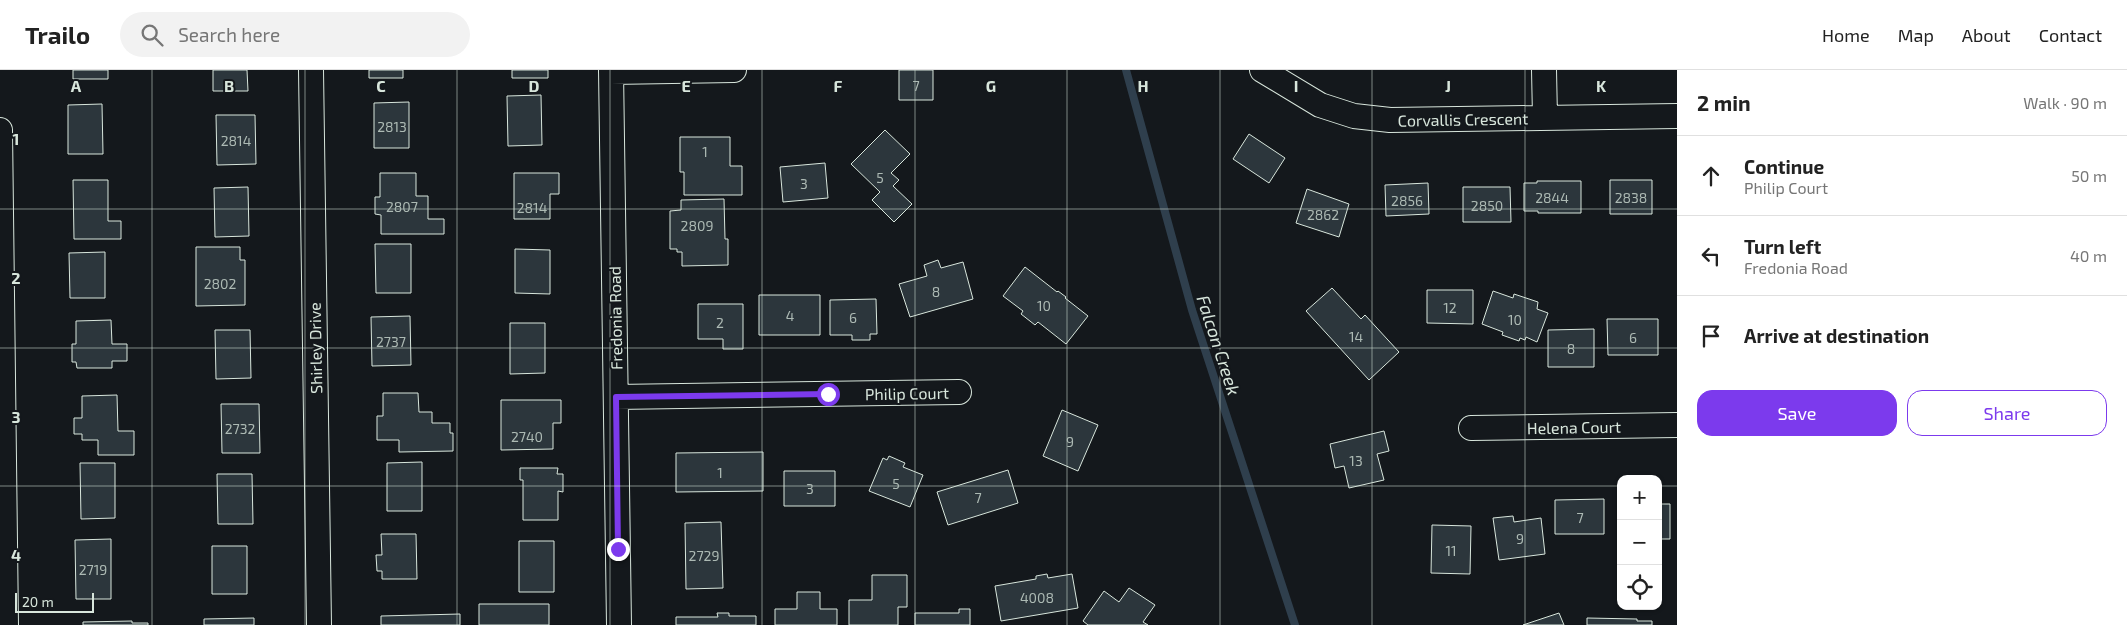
<!DOCTYPE html>
<meta charset="utf-8">
<style>
:root{--surface:#fff;--page:#f2f2f2;--text:#222;--muted:#767676;--line:#e0e0e0;--accent:#7c3aed}
body{margin:0;font-family:"Exo 2",sans-serif;background:var(--page);color:var(--text)}
.controls{position:absolute;right:15px;bottom:15px;display:grid;overflow:hidden;border-radius:10px;box-shadow:0 1px 4px #0004}
.controls button{width:45px;height:45px;display:grid;place-items:center;padding:0;border:0;border-bottom:1px solid var(--line);background:var(--surface);color:var(--text);font:25px sans-serif}
.scale{position:absolute;left:15px;bottom:12px;width:79px;box-sizing:border-box;padding-left:5px;border:2px solid #d8e6dc;border-top:0;font-size:14px;line-height:18px;white-space:nowrap;color:#d8e6dc;-webkit-text-stroke:4px #14181c;paint-order:stroke}
.stop{position:absolute;width:15px;height:15px;margin:-11px;border:4px solid #7c3aed;border-radius:50%;background:#fff}
.stop.end{background:#7c3aed;border-color:#fff;box-shadow:0 1px 5px #0008}
.list{margin:0;padding:0;list-style:none}
h2{display:flex;justify-content:space-between;align-items:center;height:65px;margin:0;padding:0 20px;font-size:21px}
h2 small{font-size:16px;font-weight:400;color:var(--muted)}
.list li{display:grid;grid-template-columns:32px 1fr auto;gap:15px;align-items:center;box-sizing:border-box;height:80px;padding:0 20px;border-top:1px solid var(--line)}
.list b{display:block;font-size:19px;white-space:nowrap}
.list p{margin:0;font-size:16px;white-space:nowrap;color:var(--muted)}
.list em{font-size:16px;font-style:normal;color:var(--muted)}
.actions{display:flex;gap:10px;padding:15px 20px}
.actions a{flex:1;padding:11px 0;border:1px solid var(--accent);border-radius:15px;text-align:center;font-size:18px;color:var(--accent)}
.actions .main{background:var(--accent);color:#fff}
.icon{flex:none;width:28px;height:28px;fill:none;stroke:currentColor;stroke-width:2;stroke-linecap:round;stroke-linejoin:round}
.map{position:relative;flex:none;width:1677px;height:555px;overflow:hidden}
header{display:flex;align-items:center;gap:30px;box-sizing:border-box;height:70px;padding:0 25px;background:var(--surface);border-bottom:1px solid var(--line)}
header strong{font-size:24px}
nav{display:flex;gap:28px;margin-inline-start:auto;font-size:18px}
.search{width:350px;height:45px;background:var(--page);display:flex;align-items:center;gap:12px;box-sizing:border-box;padding:0 18px;border-radius:28px;color:var(--muted);font-size:19px}
main{display:flex}
aside{flex:1;background:var(--surface)}
.map>svg:first-child{display:block}
.lines{fill:none;stroke-linecap:round;stroke-linejoin:round}
.stream{stroke:#2f3f4d;stroke-width:8}
.building{fill:#2c363c;stroke:#d8e6dc}
.street-casing{stroke:#d8e6dc;stroke-width:26}
.street{stroke:#14181c;stroke-width:24}
.route{stroke:#7c3aed;stroke-width:6}
.grid{fill:none;stroke:#d8e6dc;stroke-width:1;stroke-opacity:0.55}
.labels{text-anchor:middle;dominant-baseline:central;stroke-width:4;stroke-linejoin:round;paint-order:stroke}
.number-label{font-size:14px;fill:#adbab4}
.street-label{font-size:16px;fill:#d8e6dc;stroke:#14181c}
.water-label{font-size:18px;font-style:italic;fill:#d8e6dc;stroke:#14181c}
.grid-label{font-size:16px;text-anchor:middle;font-weight:bold;fill:#d8e6dc;stroke:#14181c;stroke-width:4;stroke-linejoin:round;paint-order:stroke}
</style>
<header>
<strong>Trailo</strong>
<div class="search"><svg class="icon" aria-label="search" viewBox="0 0 24 24"><circle cx="10" cy="10" r="6"/><path d="M15 15l6 6"/></svg>Search here</div>
<nav><a>Home</a><a>Map</a><a>About</a><a>Contact</a></nav>
</header>
<main>
<div class="map">
<svg width="1677" height="555" viewBox="0 0 1677 555">
<rect width="100%" height="100%" fill="#14181c"/>
<g class="lines">
<!-- stream -->
<path class="stream" d="M1126 0 1192 240 1295 555"/>
</g>
<!-- building -->
<path class="building" d="M73 0H108V9H73Z
M213 0H247L248 21H213Z
M369 0H403V8H369Z
M512 0H548V8H512Z
M899 0H933V30H899Z
M541 25 542 75 508 76 507 26Z
M409 32V78H374V33Z
M102 34 103 84H68V35Z
M216 45H255L256 94 217 95Z
M885 60 910 84 891 103 899 110 893 116 912 134 894 152 872 130 880 122 851 94Z
M1249 64 1285 88 1269 113 1233 89Z
M680 67H730V96H742V125H684V102H680Z
M825 93 828 128 783 132 780 97Z
M380 103H416V126H428V149H444V164H381V145L375 144V127H380Z
M514 103H559V124H550V149H514Z
M73 110H108V151H121V169H74Z
M1610 110H1652V144H1610Z
M1537 111H1581V143H1538V141H1524V113H1537Z
M1428 113 1429 144 1386 146 1385 115Z
M248 117 249 166 215 167 214 118Z
M1463 117H1510L1511 152H1463Z
M1307 119 1349 134 1339 167 1296 153Z
M724 129 725 169H728V195L682 196V182H677V179H670V141L681 140V130Z
M375 174H411V223H376Z
M196 177H240V190H245V235L196 236Z
M515 179 550 180V224L515 223Z
M105 182V228H70L69 183Z
M938 190 941 198 963 192 973 229 910 247 899 214 927 206 924 195Z
M1025 197 1057 222 1058 221 1066 227 1065 228 1088 246 1066 274 1038 252 1035 255 1021 244 1023 241 1003 226Z
M1332 218 1361 249 1365 245 1399 282 1369 310 1306 241Z
M1427 220H1473V254L1427 253Z
M1493 221 1513 228 1514 224 1538 232 1537 239 1548 243 1537 272 1526 267 1525 270 1520 268 1519 271 1502 265 1503 262 1482 254Z
M759 225H820V265H759Z
M876 229 877 264H870V270H852V265H830V230Z
M698 234H743V279H723V269H698Z
M410 246 411 295 372 296 371 247Z
M1607 249H1658V285H1608Z
M111 250 112 274H127V291H112V298H77L76 292H72V274H76V251Z
M510 253H545V303L510 304Z
M1594 259V297H1548V260Z
M215 260H250L251 308 216 309Z
M383 323H418L419 342H432V353H450V363H453V381L399 382V370H377V346H383Z
M117 325 118 361H134V385H98V370H82V364H74V348H82V326Z
M501 330H561V353H553V379L501 380Z
M221 334H259L260 383H222Z
M1062 340 1098 355 1078 401 1043 386Z
M1384 361 1389 381 1377 384 1384 410 1349 418 1344 396 1335 398 1330 374Z
M763 382V421L676 422V383Z
M889 386 905 393 903 397 923 405 910 437 869 421 883 388 887 390Z
M422 392V441H387V393Z
M80 393H115V448L81 449Z
M520 398H558L557 404H563V422L558 421V450H523V410H520Z
M1008 400 1018 433 948 455 937 422Z
M784 401H835V436H784Z
M217 404H252L253 454H218Z
M1604 429V464H1555V430Z
M1658 434H1670V469H1658Z
M1513 446 1514 452 1541 448 1545 484 1499 490 1493 448Z
M721 452 723 518 686 519 685 453Z
M1432 455 1471 456 1470 504 1431 503Z
M381 464H416L417 509H382V501H377L376 485H382Z
M111 469V529H76L75 470Z
M519 471H554V522H519Z
M212 476H247V524H212Z
M1047 504 1048 508 1072 504 1078 538 1001 551 995 516 1036 509V506Z
M872 505H907V537H898V555H849V530H872Z
M1129 518 1155 535 1143 552 1148 555H1088L1083 551 1104 521 1119 532Z
M797 522H820V539H837V555H775V539H797Z
M479 534H549V555H479Z
M959 539H970V555H915V543H959Z
M717 543H729V546H756V555H676V547H718Z
M1559 543 1564 555H1523Z
M460 544V555H381V546Z
M254 548V555H204V549Z
M1587 548 1637 549V551H1652V555H1587Z
M132 551V553H148V555H83V552Z"/>
<g class="lines">
<defs>
<path id="street" d="M311 0 319 555
M611 0 619 555
M1262 0 1320 35 1354 46 1390 50 1677 46
M1544 0 1545 47
M611 2 734 0
M0 60 6 555
M616 327 959 322
M1471 358 1677 355"/>
</defs>
<!-- street casing -->
<use href="#street" class="street-casing"/>
<!-- street -->
<use href="#street" class="street"/>
</g>
<g class="lines">
<!-- route -->
<path class="route" d="M618 479 616 327 828 324"/>
</g>
<!-- grid -->
<path class="grid" d="M152 0V555M305 0V555M457 0V555M610 0V555M762 0V555M915 0V555M1067 0V555M1220 0V555M1372 0V555M1525 0V555M0 139H1677M0 278H1677M0 416H1621M1658 416H1677"/>
<g class="labels">
<!-- number labels -->
<g class="number-label">
<text x="916" y="15">7</text>
<text x="392" y="56">2813</text>
<text x="236" y="70">2814</text>
<text x="705" y="81">1</text>
<text x="880" y="107">5</text>
<text x="804" y="113">3</text>
<text x="1552" y="127">2844</text>
<text x="1631" y="127">2838</text>
<text x="1407" y="130">2856</text>
<text x="1487" y="135">2850</text>
<text x="402" y="136">2807</text>
<text x="532" y="137">2814</text>
<text x="1323" y="144">2862</text>
<text x="697" y="155">2809</text>
<text x="220" y="213">2802</text>
<text x="936" y="221">8</text>
<text x="1044" y="235">10</text>
<text x="1450" y="237">12</text>
<text x="790" y="245">4</text>
<text x="853" y="247">6</text>
<text x="1515" y="249">10</text>
<text x="720" y="252">2</text>
<text x="1356" y="266">14</text>
<text x="1633" y="267">6</text>
<text x="391" y="271">2737</text>
<text x="1571" y="278">8</text>
<text x="240" y="358">2732</text>
<text x="527" y="366">2740</text>
<text x="1070" y="371">9</text>
<text x="1356" y="390">13</text>
<text x="720" y="402">1</text>
<text x="896" y="413">5</text>
<text x="810" y="418">3</text>
<text x="978" y="427">7</text>
<text x="1580" y="447">7</text>
<text x="1520" y="468">9</text>
<text x="1451" y="480">11</text>
<text x="704" y="485">2729</text>
<text x="93" y="499">2719</text>
<text x="1037" y="527">4008</text>
</g>
<!-- street labels -->
<g class="street-label">
<text transform="translate(1463 49) rotate(-1)">Corvallis Crescent</text>
<text transform="translate(615 248) rotate(-91)">Fredonia Road</text>
<text transform="translate(315 278) rotate(-91)">Shirley Drive</text>
<text transform="translate(907 323) rotate(-1)">Philip Court</text>
<text transform="translate(1574 357) rotate(-1)">Helena Court</text>
</g>
<!-- water labels -->
<g class="water-label">
<text transform="translate(1219 275) rotate(72)">Falcon Creek</text>
</g>
</g>
<g class="grid-label">
<text x="76" y="22">A</text>
<text x="229" y="22">B</text>
<text x="381" y="22">C</text>
<text x="534" y="22">D</text>
<text x="686" y="22">E</text>
<text x="838" y="22">F</text>
<text x="991" y="22">G</text>
<text x="1143" y="22">H</text>
<text x="1296" y="22">I</text>
<text x="1448" y="22">J</text>
<text x="1601" y="22">K</text>
<text x="16" y="75">1</text>
<text x="16" y="214">2</text>
<text x="16" y="353">3</text>
<text x="16" y="491">4</text>
</g>
</svg>
<div class="controls">
<button>+</button>
<button>−</button>
<button><svg class="icon" aria-label="locate" viewBox="0 0 24 24"><circle cx="12" cy="12" r="6"/><path d="M12 2v4M12 18v4M2 12h4M18 12h4"/></svg></button>
</div>
<div class="scale">20 m</div>
<div class="stop" style="left:828px;top:324px"></div>
<div class="stop end" style="left:618px;top:479px"></div>
</div>
<aside>
<h2>2 min<small>Walk · 90 m</small></h2>
<ul class="list">
<li><svg class="icon" aria-label="ahead" viewBox="0 0 24 24"><path d="M12 20V5M6 11l6-6 6 6"/></svg><div><b>Continue</b><p>Philip Court</p></div><em>50 m</em></li>
<li><svg class="icon" aria-label="left" viewBox="0 0 24 24"><path d="M17 20v-9H6M10 6l-5 5 5 5"/></svg><div><b>Turn left</b><p>Fredonia Road</p></div><em>40 m</em></li>
<li><svg class="icon" aria-label="arrive" viewBox="0 0 24 24"><path d="M6 21V4h12l-3 4 3 4H6"/></svg><div><b>Arrive at destination</b></div></li>
</ul>
<div class="actions"><a class="main">Save</a><a>Share</a></div>
</aside>
</main>
